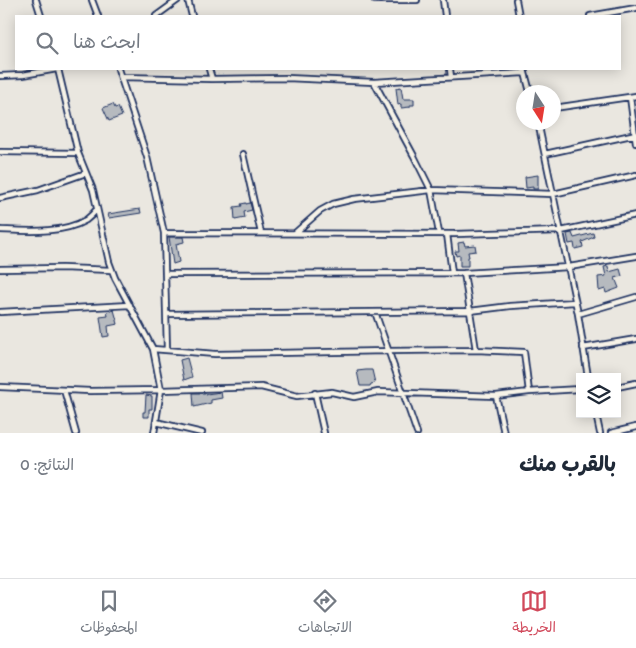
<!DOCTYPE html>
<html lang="ar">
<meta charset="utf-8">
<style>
:root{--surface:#fff;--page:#f6f6f7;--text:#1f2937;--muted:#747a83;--line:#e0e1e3;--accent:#d1495b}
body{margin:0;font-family:Itim,"Playpen Sans Arabic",sans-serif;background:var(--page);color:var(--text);direction:rtl}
.controls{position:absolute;right:15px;bottom:15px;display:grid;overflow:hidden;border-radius:0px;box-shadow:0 2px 12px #0003}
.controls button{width:45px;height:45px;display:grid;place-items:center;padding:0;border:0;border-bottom:1px solid var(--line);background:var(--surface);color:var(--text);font:25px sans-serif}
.compass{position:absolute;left:516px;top:85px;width:45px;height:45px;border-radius:50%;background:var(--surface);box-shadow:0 2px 12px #0003;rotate:168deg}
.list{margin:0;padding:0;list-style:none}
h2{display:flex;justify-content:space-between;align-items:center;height:65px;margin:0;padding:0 20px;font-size:21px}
h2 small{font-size:16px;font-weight:400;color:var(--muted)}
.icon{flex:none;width:28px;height:28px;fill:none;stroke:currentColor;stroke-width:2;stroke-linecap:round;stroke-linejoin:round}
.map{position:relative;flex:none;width:636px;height:433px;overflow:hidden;direction:ltr}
.search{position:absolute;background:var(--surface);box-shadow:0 2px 12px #0003;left:15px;right:15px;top:15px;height:55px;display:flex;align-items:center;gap:12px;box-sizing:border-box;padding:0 18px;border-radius:0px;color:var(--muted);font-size:19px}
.sheet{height:145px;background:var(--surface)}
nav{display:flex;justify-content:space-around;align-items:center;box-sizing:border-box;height:70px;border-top:1px solid var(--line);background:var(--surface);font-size:14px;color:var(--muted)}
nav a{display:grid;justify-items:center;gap:2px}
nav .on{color:var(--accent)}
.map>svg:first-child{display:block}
.building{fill:#b6babf;stroke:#1b2f5e}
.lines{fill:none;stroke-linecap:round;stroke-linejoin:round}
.street-casing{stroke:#1b2f5e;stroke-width:8}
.street{stroke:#f7f3e8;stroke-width:4.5}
</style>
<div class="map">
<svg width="636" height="433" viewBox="0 0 636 433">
<rect width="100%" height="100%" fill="#eae7e0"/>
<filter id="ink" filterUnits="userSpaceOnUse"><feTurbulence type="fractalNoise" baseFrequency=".02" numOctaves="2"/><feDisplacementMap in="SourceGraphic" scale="10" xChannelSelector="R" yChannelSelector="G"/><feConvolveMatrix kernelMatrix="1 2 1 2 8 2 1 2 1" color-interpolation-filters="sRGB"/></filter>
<g filter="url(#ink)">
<!-- building -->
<path class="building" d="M401 87 403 99H414V105H410V107L401 108V104L398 105 396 88Z
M113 104 115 108 118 107 122 116 109 121 103 108Z
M538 175V189H533V187L526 188 525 177Z
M246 203V204L250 203 252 210 244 212 245 218 235 220 234 207 242 206 241 204Z
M140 209 141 213 109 218 108 214Z
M572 233 574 238 593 233 594 237 582 242 583 247 575 249 574 243 569 244 567 234Z
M169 237H183L184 242 176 244 179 262 173 264Z
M464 242 465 246 475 245 476 251 468 252 469 257H468V266H460V255L456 256 455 251H459L458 243Z
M608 266 609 272 620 269 622 276 615 278 619 288 606 293 605 289 599 291 598 277 606 276 604 267Z
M114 310 118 324 108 326 109 336 103 337 100 317 108 316 107 312Z
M187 358 192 377 184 380 180 360Z
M366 370H372L375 383 371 384 370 386H360L357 371Z
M221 392 222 398 211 400V403L194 407 193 393H206V394Z
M146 395 152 396V409H149V417H143V412H145Z"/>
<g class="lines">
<defs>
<path id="street" d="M36 0 41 16
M92 0 98 16
M188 0 192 16
M375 0H417
M443 0 445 16
M516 0 519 16
M156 16 178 0
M590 16 636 8
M118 69 147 157 164 233 167 350
M209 69 212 79
M450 69 451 77
M524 69 530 92
M0 76 23 75 57 69
M121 77 212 79 287 78 374 82 524 73
M374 82 414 156 431 190 439 233
M630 97 636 143
M554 108 636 96
M538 122 578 314 588 377
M0 152 78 153
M243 154 261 233
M545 154 636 134
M0 198 38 190 86 173
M0 230C27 231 62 234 86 220 90 217 94 213 97 209
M164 233 455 234 561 231 636 215
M295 233 320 211 333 204 354 199 431 190 553 194 636 175
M447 234 452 273
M0 269 62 268 111 270
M464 273 476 350
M165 274 464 273 569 267 636 256
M0 312 130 305
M375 312 417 433
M167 314 470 311 510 306 575 302
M578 314 636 297
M583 348 636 339
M153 349 215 354 388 351 476 350 524 352 529 392
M0 387 90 391 161 390 153 349 115 278 109 262 93 190 78 153 58 69
M617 387 636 383
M64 390 76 433
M315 393 324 433
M496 396 504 433
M596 414 600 433
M156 422 202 433
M154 433 161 390 261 387 297 396 332 392 354 397 378 392 496 396 529 392 580 389
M611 433 636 427"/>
</defs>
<!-- street casing -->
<use href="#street" class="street-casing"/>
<!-- street -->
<use href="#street" class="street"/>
</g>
</g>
</svg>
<div class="controls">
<button><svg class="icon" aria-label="layers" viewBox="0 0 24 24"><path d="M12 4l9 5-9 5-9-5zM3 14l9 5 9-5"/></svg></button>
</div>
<svg class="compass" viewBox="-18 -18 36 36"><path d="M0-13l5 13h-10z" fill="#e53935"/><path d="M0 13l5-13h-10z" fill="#747a83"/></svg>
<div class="search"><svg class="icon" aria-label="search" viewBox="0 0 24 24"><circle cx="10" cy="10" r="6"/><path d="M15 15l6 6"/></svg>ابحث هنا</div>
</div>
<section class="sheet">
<h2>بالقرب منك<small>النتائج: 0</small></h2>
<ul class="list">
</ul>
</section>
<nav>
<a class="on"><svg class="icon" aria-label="map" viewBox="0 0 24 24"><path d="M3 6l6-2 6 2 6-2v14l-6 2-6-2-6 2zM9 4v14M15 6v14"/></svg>الخريطة</a>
<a><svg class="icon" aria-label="directions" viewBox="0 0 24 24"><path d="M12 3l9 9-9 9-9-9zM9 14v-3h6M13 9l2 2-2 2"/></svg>الاتجاهات</a>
<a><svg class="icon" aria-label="saved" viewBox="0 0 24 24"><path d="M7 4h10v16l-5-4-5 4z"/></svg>المحفوظات</a>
</nav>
